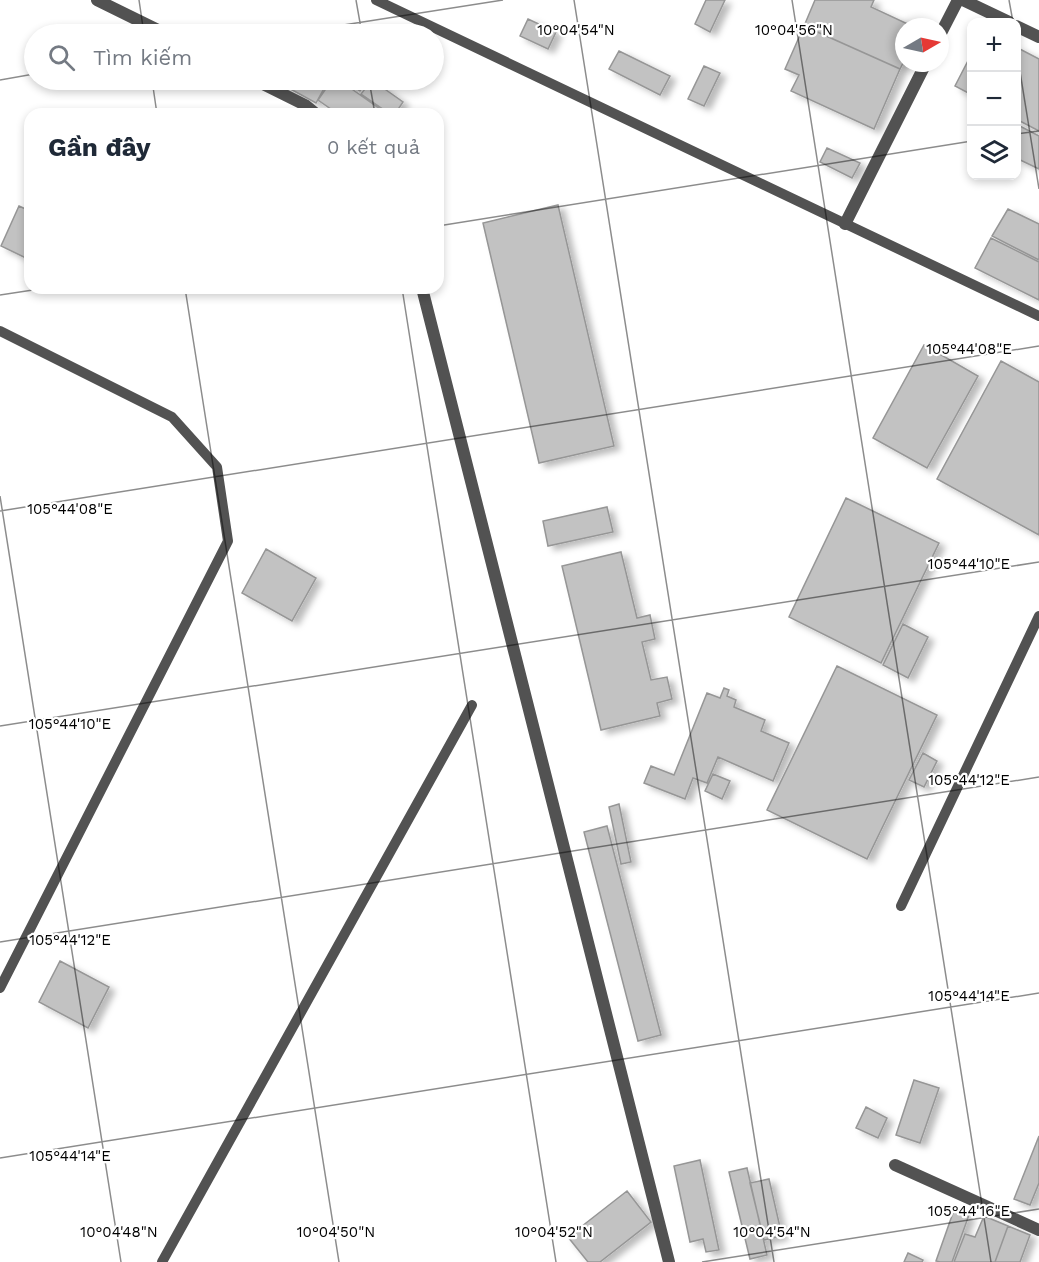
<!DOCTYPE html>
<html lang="vi">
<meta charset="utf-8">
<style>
:root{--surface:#fff;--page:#f2f2f3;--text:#1f2937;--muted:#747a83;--line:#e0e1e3}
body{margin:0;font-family:"Work Sans",sans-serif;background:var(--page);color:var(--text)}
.controls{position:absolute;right:18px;top:18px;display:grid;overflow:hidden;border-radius:12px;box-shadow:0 3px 9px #0003}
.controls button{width:54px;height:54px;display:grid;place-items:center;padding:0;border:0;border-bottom:2px solid var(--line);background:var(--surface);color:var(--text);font:30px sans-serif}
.compass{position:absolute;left:895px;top:18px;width:54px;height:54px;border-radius:50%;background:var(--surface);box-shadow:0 3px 9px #0003;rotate:81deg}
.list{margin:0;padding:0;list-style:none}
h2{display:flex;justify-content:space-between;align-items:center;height:78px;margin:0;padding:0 24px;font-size:26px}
h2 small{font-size:20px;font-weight:400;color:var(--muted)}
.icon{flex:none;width:33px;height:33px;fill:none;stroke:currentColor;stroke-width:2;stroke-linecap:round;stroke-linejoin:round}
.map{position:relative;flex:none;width:1039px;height:1262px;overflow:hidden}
.search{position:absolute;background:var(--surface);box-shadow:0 3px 9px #0003;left:24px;top:24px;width:420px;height:66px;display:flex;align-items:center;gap:15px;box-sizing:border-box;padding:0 21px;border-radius:33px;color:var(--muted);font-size:22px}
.panel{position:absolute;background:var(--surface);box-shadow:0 3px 9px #0003;left:24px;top:108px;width:420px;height:186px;border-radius:18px}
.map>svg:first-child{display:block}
.building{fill:#c2c2c2;stroke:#969696;stroke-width:1.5;filter:url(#shadow)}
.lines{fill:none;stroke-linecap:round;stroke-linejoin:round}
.service{stroke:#525252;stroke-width:10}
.minor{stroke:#525252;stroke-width:12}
.ticks{fill:none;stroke:#000;stroke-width:1.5;stroke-opacity:0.45}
.ticks-label{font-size:15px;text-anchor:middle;fill:#000;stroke:#fff;stroke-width:4.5;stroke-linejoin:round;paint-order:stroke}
</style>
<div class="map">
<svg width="1039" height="1262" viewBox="0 0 1039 1262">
<defs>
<filter id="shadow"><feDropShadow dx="6" dy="4" stdDeviation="3" flood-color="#0004"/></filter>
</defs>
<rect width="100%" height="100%" fill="#fff"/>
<!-- building -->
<path class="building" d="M706 0H725L710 32 695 24Z
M815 0H874L871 7 914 27H904V61L900 69 804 26Z
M528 19 556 32 548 49 520 36Z
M804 26 900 69 874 129 791 91 799 75 785 69Z
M1016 47 1039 59V131L1016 119Z
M619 51 670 76 660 95 609 69Z
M972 53V95L955 86Z
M704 66 720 73 704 106 688 99Z
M274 80H326L328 81 316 103Z
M332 80H339L387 114H338L318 100Z
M342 80H368L360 91Z
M372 80 403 102 395 114H390L361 94Z
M1016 124 1039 136V169L1016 158Z
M827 148 860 163 852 178 820 162Z
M558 205 614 446 539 463 483 223Z
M19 206 30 211V260L1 246Z
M1008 209 1039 224V260L992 236Z
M991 238 1039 262V300L975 268Z
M924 345 978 376 927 468 873 438Z
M1001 361 1039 382V535L937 479Z
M846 498 939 543 881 663 789 617Z
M607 507 613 532 548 546 543 521Z
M266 549 316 578 292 621 242 593Z
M621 552 637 618 650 615 655 639 642 642 651 680 667 677 672 699 657 703 660 716 601 730 562 566Z
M903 624 928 637 908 678 883 665Z
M837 666 937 715 867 859 767 810Z
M724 688 729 690 727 696 736 700 734 707 765 720 761 731 789 743 773 781 718 757 707 783 693 778 685 799 644 783 651 766 674 775 707 693 720 698Z
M923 753 937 761 924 787 909 780Z
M713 774 730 781 722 799 705 791Z
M619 804 631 862 621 864 609 807Z
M607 826 661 1035 638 1041 584 832Z
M60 961 109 987 88 1028 39 1002Z
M914 1080 939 1088 920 1143 896 1135Z
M866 1107 887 1118 878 1138 856 1128Z
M1039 1136V1183L1030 1205 1014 1199Z
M700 1160 719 1250 706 1252 703 1239 690 1242 674 1166Z
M747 1168 767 1255 750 1259 729 1172Z
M769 1179 782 1236 764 1240 750 1183Z
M627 1191 651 1222 600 1262H588L568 1237Z
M954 1210 969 1215 952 1262H940L936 1261Z
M984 1216 1008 1226 995 1262H954L965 1234 975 1237Z
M1008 1226 1030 1235 1020 1262H995Z
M908 1253 923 1260 922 1262H904Z"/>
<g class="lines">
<!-- service -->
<path class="service" d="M376 0 1039 316
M0 331 172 417 217 467 228 541 0 988
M901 906 1039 616
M162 1262 472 705"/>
<!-- minor -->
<path class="minor" d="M97 0 166 34
M963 0 1009 22
M1016 26 1039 37
M940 35 958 0
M255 80 305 105 316 114
M845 224 926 63
M422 288 669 1262
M895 1165 1039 1230"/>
</g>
<!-- ticks -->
<path class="ticks" d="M139 0 144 34M356 0 362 34M574 0 774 1262M792 0 991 1262M1009 0 1013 22M286 34 503 0M1016 47 1039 189M0 80 34 74M152 80 157 114M369 80 375 114M1016 134 1039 131M438 226 972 141M185 288 339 1262M402 288 556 1262M0 295 46 288M0 496 121 1262M0 511 1039 346M0 726 1039 562M0 942 1039 777M0 1158 1039 993M702 1262 1039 1209"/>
<g class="ticks-label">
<text x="576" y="35">10°04'54"N</text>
<text x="794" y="35">10°04'56"N</text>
<text x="969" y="354">105°44'08"E</text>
<text x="70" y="514">105°44'08"E</text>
<text x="969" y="569">105°44'10"E</text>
<text x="70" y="729">105°44'10"E</text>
<text x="969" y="785">105°44'12"E</text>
<text x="70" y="945">105°44'12"E</text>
<text x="969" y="1001">105°44'14"E</text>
<text x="70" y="1161">105°44'14"E</text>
<text x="969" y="1216">105°44'16"E</text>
<text x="119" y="1237">10°04'48"N</text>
<text x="336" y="1237">10°04'50"N</text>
<text x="554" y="1237">10°04'52"N</text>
<text x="772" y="1237">10°04'54"N</text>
</g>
</svg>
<div class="controls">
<button>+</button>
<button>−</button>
<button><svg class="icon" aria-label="layers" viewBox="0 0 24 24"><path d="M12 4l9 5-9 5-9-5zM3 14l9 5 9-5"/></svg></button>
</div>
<svg class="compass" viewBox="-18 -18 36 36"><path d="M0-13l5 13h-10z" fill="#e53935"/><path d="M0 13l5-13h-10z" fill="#747a83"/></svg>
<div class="search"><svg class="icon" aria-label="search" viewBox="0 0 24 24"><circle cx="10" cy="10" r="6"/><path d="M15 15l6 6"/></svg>Tìm kiếm</div>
<section class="panel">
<h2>Gần đây<small>0 kết quả</small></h2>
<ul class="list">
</ul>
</section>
</div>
